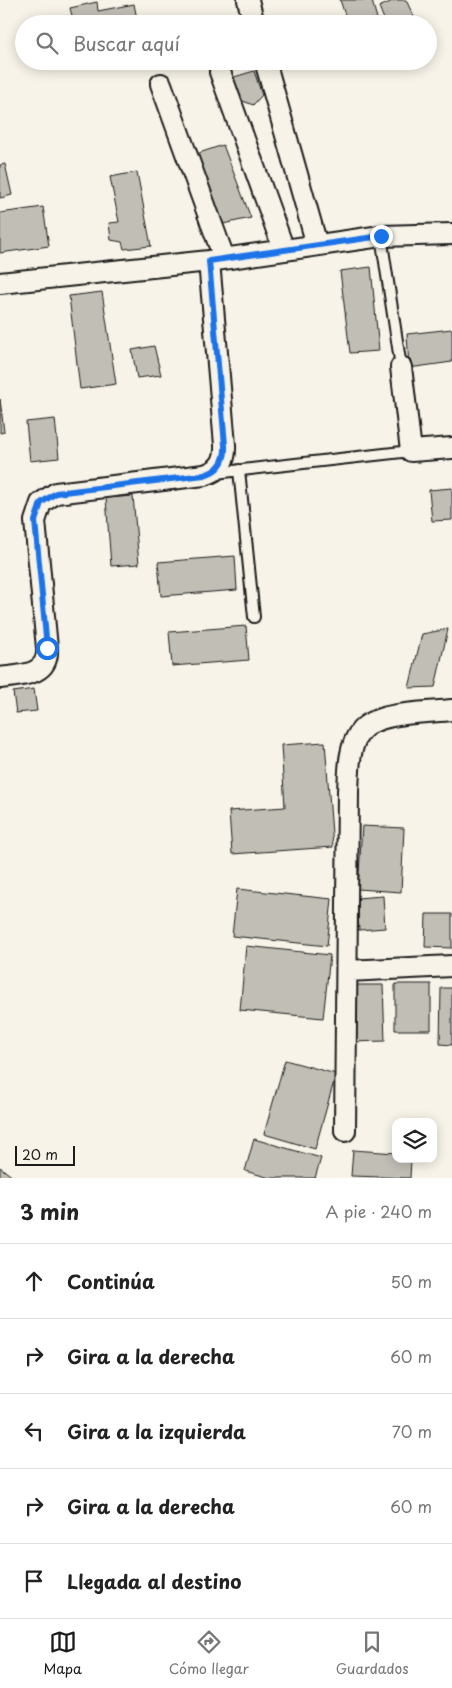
<!DOCTYPE html>
<html lang="es">
<meta charset="utf-8">
<style>
:root{--surface:#fff;--page:#f2f2f2;--text:#222;--muted:#767676;--line:#e0e0e0;--accent:#1c1c1c}
body{margin:0;font-family:"Playpen Sans",sans-serif;background:var(--page);color:var(--text)}
.controls{position:absolute;right:15px;bottom:15px;display:grid;overflow:hidden;border-radius:10px;box-shadow:0 2px 12px #0003}
.controls button{width:45px;height:45px;display:grid;place-items:center;padding:0;border:0;border-bottom:1px solid var(--line);background:var(--surface);color:var(--text);font:25px sans-serif}
.scale{position:absolute;left:15px;bottom:12px;width:60px;box-sizing:border-box;padding-left:5px;border:2px solid #1c1c1c;border-top:0;font-size:14px;line-height:18px;white-space:nowrap;color:#1c1c1c;-webkit-text-stroke:4px #f7f3e8;paint-order:stroke}
.stop{position:absolute;width:15px;height:15px;margin:-11px;border:4px solid #1a73e8;border-radius:50%;background:#fff}
.stop.end{background:#1a73e8;border-color:#fff;box-shadow:0 1px 5px #0008}
.list{margin:0;padding:0;list-style:none}
h2{display:flex;justify-content:space-between;align-items:center;height:65px;margin:0;padding:0 20px;font-size:21px}
h2 small{font-size:16px;font-weight:400;color:var(--muted)}
.list li{display:grid;grid-template-columns:32px 1fr auto;gap:15px;align-items:center;box-sizing:border-box;height:75px;padding:0 20px;border-top:1px solid var(--line)}
.list b{display:block;font-size:19px;white-space:nowrap}
.list em{font-size:16px;font-style:normal;color:var(--muted)}
.icon{flex:none;width:28px;height:28px;fill:none;stroke:currentColor;stroke-width:2;stroke-linecap:round;stroke-linejoin:round}
.map{position:relative;flex:none;width:452px;height:1178px;overflow:hidden}
.search{position:absolute;background:var(--surface);box-shadow:0 2px 12px #0003;left:15px;right:15px;top:15px;height:55px;display:flex;align-items:center;gap:12px;box-sizing:border-box;padding:0 18px;border-radius:28px;color:var(--muted);font-size:19px}
.sheet{height:440px;background:var(--surface)}
nav{display:flex;justify-content:space-around;align-items:center;box-sizing:border-box;height:70px;border-top:1px solid var(--line);background:var(--surface);font-size:14px;color:var(--muted)}
nav a{display:grid;justify-items:center;gap:2px}
nav .on{color:var(--accent)}
.map>svg:first-child{display:block}
.building{fill:#c0beb5;stroke:#1c1c1c}
.lines{fill:none;stroke-linecap:round;stroke-linejoin:round}
.service-casing{stroke:#1c1c1c;stroke-width:14}
.minor-casing{stroke:#1c1c1c;stroke-width:24}
.service{stroke:#f7f3e8;stroke-width:10}
.minor{stroke:#f7f3e8;stroke-width:20}
.route{stroke:#1a73e8;stroke-width:6}
</style>
<div class="map">
<svg width="452" height="1178" viewBox="0 0 452 1178">
<rect width="100%" height="100%" fill="#f7f3e8"/>
<filter id="ink" filterUnits="userSpaceOnUse"><feTurbulence type="fractalNoise" baseFrequency=".02" numOctaves="2"/><feDisplacementMap in="SourceGraphic" scale="10" xChannelSelector="R" yChannelSelector="G"/><feConvolveMatrix kernelMatrix="1 2 1 2 8 2 1 2 1" color-interpolation-filters="sRGB"/></filter>
<g filter="url(#ink)">
<!-- building -->
<path class="building" d="M340 0H377L372 1 378 22 348 24Z
M395 0H406L414 17 400 24H386L379 7Z
M97 2 98 11 134 4 138 24H74L70 8Z
M81 61H111L83 67Z
M254 71 262 95 253 105 238 99 231 78Z
M223 145 251 218 218 225 193 155Z
M5 164 12 195 0 198V165Z
M137 172 151 246 124 249 122 242 111 240 109 223 119 222 110 177Z
M43 207 49 246 0 253V213Z
M371 267 379 351 350 353 340 271Z
M102 292 116 384 80 389 69 296Z
M452 329V362L409 368 407 334Z
M154 346 161 375 137 378 132 350Z
M0 399 4 432 0 433Z
M55 419 59 458 30 461 26 422Z
M452 488V520L432 521 429 490Z
M133 496 139 564 111 566 106 498Z
M235 556 237 590 161 596 158 562Z
M246 626 249 660 172 666 169 632Z
M448 629 435 687 409 688 422 634Z
M34 689 37 711 16 713 13 692Z
M325 742 333 847 232 854 229 811 285 807 281 745Z
M362 826 404 828 401 892 358 889Z
M237 889 332 899 327 946 232 936Z
M383 896 385 928 359 930 357 898Z
M426 914H452V948L425 947Z
M246 946 330 955 323 1018 240 1010Z
M395 984H431V1030H395Z
M348 985H383L385 1041 350 1042Z
M441 988H452V1045L440 1044Z
M285 1060 336 1074 315 1149 264 1134Z
M254 1139 321 1158 315 1178H270L245 1171Z
M353 1150 396 1153V1159H411L410 1178 351 1176Z
M0 1167 14 1178H0Z"/>
<g class="lines">
<defs>
<path id="service" d="M381 236 401 367
M239 470 254 617
M215 473 411 451"/>
<path id="minor" d="M248 0 254 24
M265 61 317 245
M220 72 284 250
M161 84 224 258
M0 283 209 261 381 236 452 234
M401 367 411 451 452 448
M0 678C21 675 49 676 47 648L35 521 41 503 56 493 204 475C219 471 226 461 225 445L209 261
M347 971 452 966
M345 1131 348 792C349 774 348 747 360 732 375 711 427 713 452 710"/>
</defs>
<!-- service casing -->
<use href="#service" class="service-casing"/>
<!-- minor casing -->
<use href="#minor" class="minor-casing"/>
<!-- service -->
<use href="#service" class="service"/>
<!-- minor -->
<use href="#minor" class="minor"/>
</g>
</g>
<g class="lines" filter="url(#ink)">
<!-- route -->
<path class="route" d="M47 648 35 521 41 503 56 493 204 475C219 471 226 461 225 445L209 261 381 236"/>
</g>
</svg>
<div class="controls">
<button><svg class="icon" aria-label="layers" viewBox="0 0 24 24"><path d="M12 4l9 5-9 5-9-5zM3 14l9 5 9-5"/></svg></button>
</div>
<div class="scale">20 m</div>
<div class="stop" style="left:47px;top:648px"></div>
<div class="stop end" style="left:381px;top:236px"></div>
<div class="search"><svg class="icon" aria-label="search" viewBox="0 0 24 24"><circle cx="10" cy="10" r="6"/><path d="M15 15l6 6"/></svg>Buscar aquí</div>
</div>
<section class="sheet">
<h2>3 min<small>A pie · 240 m</small></h2>
<ul class="list">
<li><svg class="icon" aria-label="ahead" viewBox="0 0 24 24"><path d="M12 20V5M6 11l6-6 6 6"/></svg><div><b>Continúa</b></div><em>50 m</em></li>
<li><svg class="icon" aria-label="right" viewBox="0 0 24 24"><path d="M7 20v-9h11M14 6l5 5-5 5"/></svg><div><b>Gira a la derecha</b></div><em>60 m</em></li>
<li><svg class="icon" aria-label="left" viewBox="0 0 24 24"><path d="M17 20v-9H6M10 6l-5 5 5 5"/></svg><div><b>Gira a la izquierda</b></div><em>70 m</em></li>
<li><svg class="icon" aria-label="right" viewBox="0 0 24 24"><path d="M7 20v-9h11M14 6l5 5-5 5"/></svg><div><b>Gira a la derecha</b></div><em>60 m</em></li>
<li><svg class="icon" aria-label="arrive" viewBox="0 0 24 24"><path d="M6 21V4h12l-3 4 3 4H6"/></svg><div><b>Llegada al destino</b></div></li>
</ul>
</section>
<nav>
<a class="on"><svg class="icon" aria-label="map" viewBox="0 0 24 24"><path d="M3 6l6-2 6 2 6-2v14l-6 2-6-2-6 2zM9 4v14M15 6v14"/></svg>Mapa</a>
<a><svg class="icon" aria-label="directions" viewBox="0 0 24 24"><path d="M12 3l9 9-9 9-9-9zM9 14v-3h6M13 9l2 2-2 2"/></svg>Cómo llegar</a>
<a><svg class="icon" aria-label="saved" viewBox="0 0 24 24"><path d="M7 4h10v16l-5-4-5 4z"/></svg>Guardados</a>
</nav>
